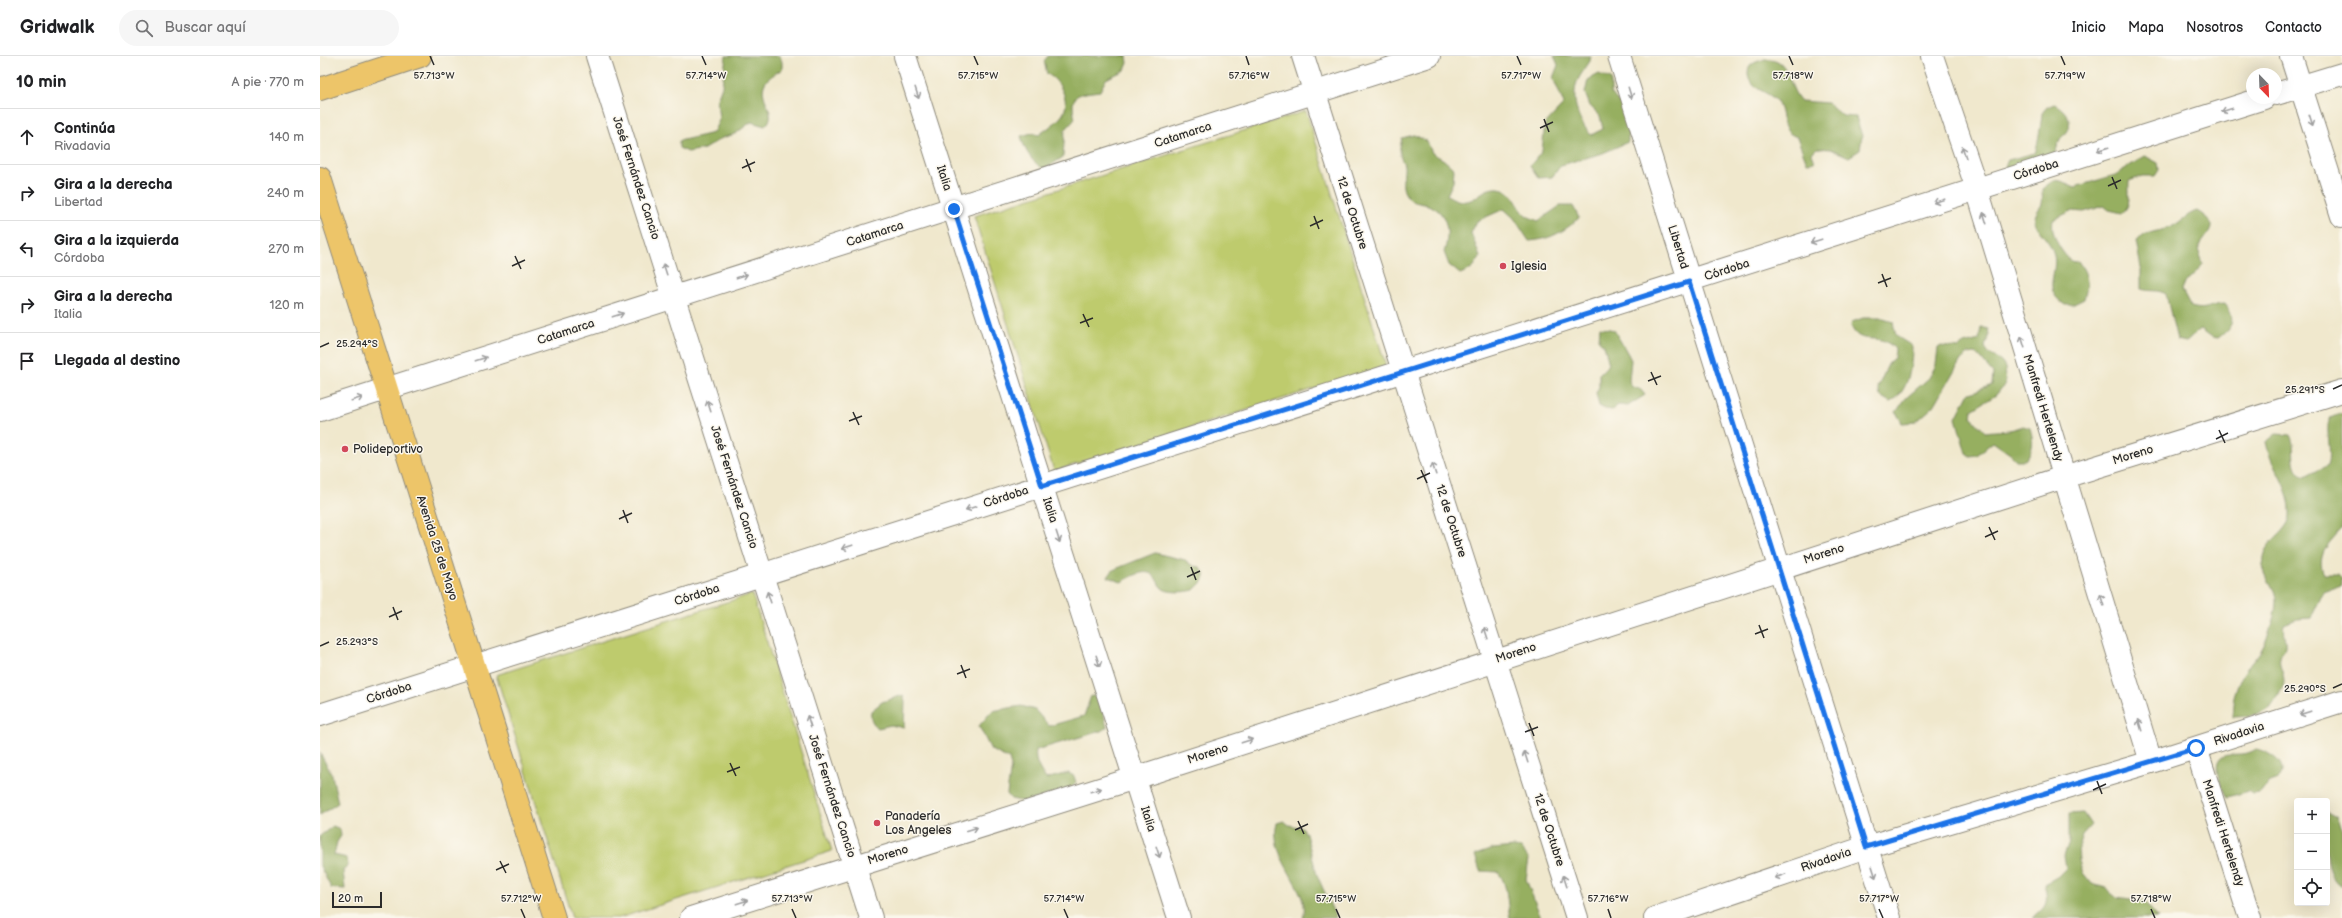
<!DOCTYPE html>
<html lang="es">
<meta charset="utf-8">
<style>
:root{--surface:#fff;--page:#f6f6f6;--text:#202124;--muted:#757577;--line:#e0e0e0}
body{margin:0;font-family:"Balsamiq Sans",sans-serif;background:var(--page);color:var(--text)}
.controls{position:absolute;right:12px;bottom:12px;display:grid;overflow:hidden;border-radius:4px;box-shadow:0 4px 16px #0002}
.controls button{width:36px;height:36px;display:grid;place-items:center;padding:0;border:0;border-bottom:1px solid var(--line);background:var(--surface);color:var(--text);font:20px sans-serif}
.compass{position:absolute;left:1926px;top:12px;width:36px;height:36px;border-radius:50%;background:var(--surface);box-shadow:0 4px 16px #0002;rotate:157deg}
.scale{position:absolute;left:12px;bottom:10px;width:50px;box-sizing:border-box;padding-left:4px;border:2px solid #2b2b2b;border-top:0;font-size:11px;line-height:14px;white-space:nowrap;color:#2b2b2b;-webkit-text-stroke:3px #fbf7ec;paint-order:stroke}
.stop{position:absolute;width:12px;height:12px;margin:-9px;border:3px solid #1a73e8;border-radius:50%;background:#fff}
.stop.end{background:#1a73e8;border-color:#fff;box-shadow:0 1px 4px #0008}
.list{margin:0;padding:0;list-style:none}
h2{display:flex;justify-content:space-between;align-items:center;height:52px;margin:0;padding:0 16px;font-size:17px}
h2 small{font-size:13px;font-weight:400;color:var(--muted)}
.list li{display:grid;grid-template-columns:26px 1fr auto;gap:12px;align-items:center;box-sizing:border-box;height:56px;padding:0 16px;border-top:1px solid var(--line)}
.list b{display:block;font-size:15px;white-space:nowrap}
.list p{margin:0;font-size:13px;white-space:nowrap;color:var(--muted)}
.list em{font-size:13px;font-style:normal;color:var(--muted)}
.icon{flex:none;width:22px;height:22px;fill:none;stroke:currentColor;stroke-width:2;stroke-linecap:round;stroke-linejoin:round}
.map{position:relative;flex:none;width:2022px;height:862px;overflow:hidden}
header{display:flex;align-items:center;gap:24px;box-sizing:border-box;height:56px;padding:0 20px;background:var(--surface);border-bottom:1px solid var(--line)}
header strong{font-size:19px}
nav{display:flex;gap:22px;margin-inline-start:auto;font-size:14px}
.search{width:280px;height:36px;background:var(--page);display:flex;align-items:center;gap:10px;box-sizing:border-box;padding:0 14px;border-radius:22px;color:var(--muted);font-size:15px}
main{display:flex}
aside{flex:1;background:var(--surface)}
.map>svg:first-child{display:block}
.green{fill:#becb6d;stroke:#747b4c}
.forest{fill:#96af60;stroke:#606d46}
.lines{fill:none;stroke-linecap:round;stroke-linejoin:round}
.minor-casing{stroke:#8e8a7c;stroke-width:24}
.major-casing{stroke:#8e8a7c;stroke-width:24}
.minor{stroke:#fff;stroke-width:22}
.major{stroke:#edc569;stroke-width:22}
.oneway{stroke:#a0a0a0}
.route{stroke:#1a73e8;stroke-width:5}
.ticks{fill:none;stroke:#2b2b2b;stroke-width:1.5}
.poi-dot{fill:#d1495b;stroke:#fbf7ec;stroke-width:1.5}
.labels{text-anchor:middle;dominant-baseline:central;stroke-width:3;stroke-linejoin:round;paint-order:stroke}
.street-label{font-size:12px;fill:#2b2b2b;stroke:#fbf7ec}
.poi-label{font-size:12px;fill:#2b2b2b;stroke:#fbf7ec;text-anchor:start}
.ticks-label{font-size:10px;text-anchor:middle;fill:#2b2b2b;stroke:#fbf7ec;stroke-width:3;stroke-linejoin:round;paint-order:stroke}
</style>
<header>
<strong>Gridwalk</strong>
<div class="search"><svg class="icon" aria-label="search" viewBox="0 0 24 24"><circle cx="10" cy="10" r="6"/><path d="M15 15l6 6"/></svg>Buscar aquí</div>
<nav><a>Inicio</a><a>Mapa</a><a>Nosotros</a><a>Contacto</a></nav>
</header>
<main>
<aside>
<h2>10 min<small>A pie · 770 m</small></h2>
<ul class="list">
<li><svg class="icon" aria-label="ahead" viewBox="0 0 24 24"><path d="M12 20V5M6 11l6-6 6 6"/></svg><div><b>Continúa</b><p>Rivadavia</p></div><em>140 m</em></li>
<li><svg class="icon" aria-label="right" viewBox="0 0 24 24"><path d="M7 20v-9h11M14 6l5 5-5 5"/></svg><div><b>Gira a la derecha</b><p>Libertad</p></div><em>240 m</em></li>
<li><svg class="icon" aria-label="left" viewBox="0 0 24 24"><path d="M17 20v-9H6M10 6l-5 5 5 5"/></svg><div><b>Gira a la izquierda</b><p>Córdoba</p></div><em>270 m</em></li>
<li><svg class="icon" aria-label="right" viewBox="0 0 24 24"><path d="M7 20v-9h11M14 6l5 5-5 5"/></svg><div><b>Gira a la derecha</b><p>Italia</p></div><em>120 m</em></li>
<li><svg class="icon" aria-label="arrive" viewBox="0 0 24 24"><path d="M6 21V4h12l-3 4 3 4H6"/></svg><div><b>Llegada al destino</b></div></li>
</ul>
</aside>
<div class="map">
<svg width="2022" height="862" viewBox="0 0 2022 862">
<rect width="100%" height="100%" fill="#fbf7ec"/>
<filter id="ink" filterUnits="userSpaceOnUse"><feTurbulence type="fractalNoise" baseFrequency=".025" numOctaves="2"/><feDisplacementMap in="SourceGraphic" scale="8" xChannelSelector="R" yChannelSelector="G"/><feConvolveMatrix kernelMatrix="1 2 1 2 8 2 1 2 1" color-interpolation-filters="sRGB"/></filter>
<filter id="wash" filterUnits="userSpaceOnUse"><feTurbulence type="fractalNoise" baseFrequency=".012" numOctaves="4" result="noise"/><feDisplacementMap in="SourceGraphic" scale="16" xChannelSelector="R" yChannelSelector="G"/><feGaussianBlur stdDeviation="0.9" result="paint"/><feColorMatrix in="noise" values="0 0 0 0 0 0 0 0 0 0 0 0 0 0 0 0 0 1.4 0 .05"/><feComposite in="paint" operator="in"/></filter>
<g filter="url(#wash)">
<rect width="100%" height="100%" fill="#f0e8cd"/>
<!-- green -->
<path class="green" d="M986 55 1066 310 734 415 654 160Z
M432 538 512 795 299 862H252L176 619Z"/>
<!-- forest -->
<path class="forest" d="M406 0H460L462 6V13C457 17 448 21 445 27 437 43 460 57 445 70L431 66 415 78 402 82 384 93 368 96 359 92V85L393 77 399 64 397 43 402 30Z
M728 0H807L808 7 805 14 786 23 780 35C757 38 749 37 755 63L745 74 743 101 725 113C712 108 704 93 701 80L712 77 719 79C726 73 738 66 743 58 751 45 739 23 727 18L724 5Z
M1234 0H1271L1270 5C1266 12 1258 21 1256 29 1252 48 1259 66 1271 79L1283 73 1280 60 1270 50 1265 37 1268 24 1279 18 1291 23V37L1308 58V86L1283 97 1241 109 1232 121 1218 122 1210 110 1222 95 1225 68 1244 48 1233 22 1238 9Z
M1445 3C1472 1 1466 30 1481 45L1508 47 1523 60 1536 61 1542 80 1540 94 1529 101 1511 93 1497 92 1492 97 1495 106 1487 107 1477 81C1459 75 1465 60 1457 46 1450 35 1428 34 1428 17 1428 7 1437 6 1445 3Z
M1734 48C1744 52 1754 65 1747 76 1745 79 1742 80 1740 83 1738 89 1736 95 1733 101L1690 116 1685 111 1688 104 1715 97C1717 93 1722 62 1722 57L1727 51Z
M1094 79 1107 85 1112 97 1124 104 1134 113 1133 126 1127 139C1156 157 1156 130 1179 132 1195 134 1196 151 1207 160 1210 162 1215 163 1218 165L1240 150H1253L1259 162C1244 176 1229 184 1209 185L1194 162 1184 153 1157 165 1151 177 1160 201 1152 213 1140 218 1129 209 1124 196C1130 179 1129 156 1108 149 1098 146 1091 148 1085 137 1080 128 1085 118 1084 109 1083 105 1080 102 1080 98 1079 93 1081 87 1082 82Z
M1825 100 1838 107 1839 114 1835 120H1822L1809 125C1808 137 1812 150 1802 157L1789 154 1784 150 1764 156 1751 155 1733 164C1730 178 1742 199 1753 206L1758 205C1768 219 1769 226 1764 243L1752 249H1745C1721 233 1738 220 1734 199 1731 184 1717 177 1715 165 1714 158 1719 154 1722 148 1723 144 1722 137 1722 133L1734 124 1741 125 1755 131 1795 119Z
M1877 155C1904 171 1885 177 1878 194L1883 207C1878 218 1865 222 1862 234L1871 251C1888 256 1889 248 1905 248 1917 263 1912 272 1898 282L1892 281 1881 273C1874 277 1872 282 1866 286L1857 284 1846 238C1837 233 1830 236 1821 233V212L1816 185C1824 175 1841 176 1853 170 1862 165 1867 158 1877 155Z
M1543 262H1560L1573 266 1576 280 1592 290C1592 309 1589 337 1570 346L1560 340 1558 331 1569 306 1574 302 1575 293C1571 289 1566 285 1561 284 1547 281 1538 286 1531 270L1532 266Z
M1280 271 1294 274 1308 298 1311 304 1309 325 1312 331 1320 333 1325 339 1308 350 1298 349 1292 354 1285 353 1279 350 1276 337 1279 331V318L1289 308 1284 289 1279 285Z
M1661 271 1668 273 1669 278 1665 291C1673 308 1689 296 1685 328L1676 339 1652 354 1651 361 1665 376C1679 374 1689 376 1703 370L1710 372C1714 385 1714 394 1705 404H1696L1690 398 1673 386 1657 399 1650 400 1646 397 1636 362 1648 338 1672 329 1673 317 1656 297 1648 298 1641 304 1614 350 1596 366 1582 367 1576 356 1586 342 1609 322 1616 309 1618 292 1621 290 1638 292 1644 288 1659 284Z
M2022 357V473C2010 485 1995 500 2004 518H2018L2022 522V530L2003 537 1991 562 1977 563 1964 568C1962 577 1966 582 1965 590 1964 594 1961 597 1960 601 1958 610 1964 617 1964 625 1964 628 1962 632 1961 634 1953 656 1934 661 1913 661 1911 645 1917 624 1928 611 1934 603 1940 598 1944 589 1948 581 1951 569 1954 560 1961 530 1947 532 1943 509 1939 487 1968 478 1970 460 1972 432 1951 412 1946 386L1956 378 1970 379C1978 393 1967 412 1985 421L2008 409C2013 394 2004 375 2010 362Z
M835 497 865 504 873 510 880 511 884 517V524L874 534C867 536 846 538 841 531 838 528 837 523 834 520 825 511 810 522 801 526L788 521 793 514Z
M583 639 585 645 584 672 571 669 558 672C552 667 550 663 551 655L562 646Z
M771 640 779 641 787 671 781 675 716 694C714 706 720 714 726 723L748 717 754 720 756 727 751 732 705 746 691 743 687 738 691 710 689 703 671 694 659 670 672 655 701 650 715 654 729 670 764 660Z
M1936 693C1946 695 1967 705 1961 719 1958 725 1952 724 1948 727 1945 730 1943 734 1940 737L1933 738 1929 735 1908 741C1901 731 1887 702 1909 699 1919 697 1926 700 1936 693Z
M0 697 12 719 18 747 0 759Z
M2007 756 2016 761 2022 774V831C2002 818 2007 779 2007 756Z
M1763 757 1771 769 1762 779 1758 791 1759 805 1763 817 1772 828 1786 832 1797 841 1824 845 1838 862H1712C1727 851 1729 846 1724 828L1737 821 1746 812 1744 799 1749 786V758Z
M964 765 969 769 983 772 986 778 997 819 1016 862H983C993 836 947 802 957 767Z
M13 770 20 773 21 780 17 786 14 799 27 802 28 809 23 814 25 833 11 832 0 810V780Z
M1194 791 1201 792 1209 803 1206 823 1221 862H1190C1186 845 1189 830 1178 816L1160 815 1155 799 1173 793Z"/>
</g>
<g filter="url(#ink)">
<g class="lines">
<defs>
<path id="minor" d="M277 0 551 862
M585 0 859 862
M983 0 1257 862
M1299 0 1569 862
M1612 0 1657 133 1831 706
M1971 0 2022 160
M1956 38 2022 18
M0 354 1109 0
M0 659 1944 42
M1876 692 1930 862
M371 862 815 722 1744 421 2022 335
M1335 862 1546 791 1831 706 2022 645"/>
<path id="major" d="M0 33 100 0
M0 122 234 862"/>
</defs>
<!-- minor casing -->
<use href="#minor" class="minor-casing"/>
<!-- major casing -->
<use href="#major" class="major-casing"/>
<!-- minor -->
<use href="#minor" class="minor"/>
<!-- major -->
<use href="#major" class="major"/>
</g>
<!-- one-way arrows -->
<defs><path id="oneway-shaft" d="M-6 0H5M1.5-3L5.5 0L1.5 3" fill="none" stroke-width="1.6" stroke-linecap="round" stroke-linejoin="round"/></defs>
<g class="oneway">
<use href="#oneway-shaft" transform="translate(597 37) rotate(72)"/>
<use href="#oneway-shaft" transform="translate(1310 37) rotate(73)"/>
<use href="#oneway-shaft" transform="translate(1907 54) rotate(163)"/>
<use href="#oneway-shaft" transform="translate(1991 64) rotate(72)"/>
<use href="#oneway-shaft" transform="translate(1783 93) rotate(163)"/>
<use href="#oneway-shaft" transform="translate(1644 96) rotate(-109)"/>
<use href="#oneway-shaft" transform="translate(1619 145) rotate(162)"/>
<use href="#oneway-shaft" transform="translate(1665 162) rotate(-107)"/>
<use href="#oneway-shaft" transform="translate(1496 185) rotate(162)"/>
<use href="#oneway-shaft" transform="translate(345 213) rotate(-108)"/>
<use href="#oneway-shaft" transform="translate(422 220) rotate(-18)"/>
<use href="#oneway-shaft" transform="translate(298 259) rotate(-18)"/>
<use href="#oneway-shaft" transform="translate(1703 286) rotate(-107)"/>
<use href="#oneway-shaft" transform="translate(161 303) rotate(-18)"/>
<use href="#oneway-shaft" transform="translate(37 343) rotate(-17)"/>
<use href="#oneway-shaft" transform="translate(389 350) rotate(-108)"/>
<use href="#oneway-shaft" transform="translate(1114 413) rotate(-108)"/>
<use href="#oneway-shaft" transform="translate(651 452) rotate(162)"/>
<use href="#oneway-shaft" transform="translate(738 481) rotate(72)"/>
<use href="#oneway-shaft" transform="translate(527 491) rotate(162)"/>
<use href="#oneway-shaft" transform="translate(449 541) rotate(-108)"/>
<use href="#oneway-shaft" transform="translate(1782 544) rotate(-107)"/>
<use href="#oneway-shaft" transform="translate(1166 577) rotate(-108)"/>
<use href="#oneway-shaft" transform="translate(778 605) rotate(72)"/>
<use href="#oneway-shaft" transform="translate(1985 657) rotate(162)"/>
<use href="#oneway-shaft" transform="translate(489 665) rotate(-108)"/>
<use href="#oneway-shaft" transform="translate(1820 669) rotate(-107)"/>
<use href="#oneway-shaft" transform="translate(927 685) rotate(-18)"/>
<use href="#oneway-shaft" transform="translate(1206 701) rotate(-108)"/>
<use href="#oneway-shaft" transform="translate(776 734) rotate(-17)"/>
<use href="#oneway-shaft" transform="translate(652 773) rotate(-17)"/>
<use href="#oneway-shaft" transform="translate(838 796) rotate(72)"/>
<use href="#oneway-shaft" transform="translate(1554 816) rotate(72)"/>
<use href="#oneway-shaft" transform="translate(1460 820) rotate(161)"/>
<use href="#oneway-shaft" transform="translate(1245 825) rotate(-108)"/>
<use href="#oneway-shaft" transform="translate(422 846) rotate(-18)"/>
</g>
</g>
<g class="lines" filter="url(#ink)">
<!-- route -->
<path class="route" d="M634 153 722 430 1369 226 1546 791 1876 692"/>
</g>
<!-- ticks -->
<path class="ticks" d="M110 0 114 9M382 0 386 9M654 0 658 9M926 0 929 9M1197 0 1201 9M1469 0 1473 9M1741 0 1745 9M1224 63 1229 76M1220 72 1233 66M426 103 431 116M422 112 435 106M1792 121 1797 133M1788 130 1801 124M994 160 999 173M990 170 1003 164M195 200 201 213M192 210 205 204M1562 218 1567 231M1558 227 1571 222M763 258 769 271M760 267 773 262M0 291 9 287M1331 316 1337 329M1328 325 1341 320M2013 333 2022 329M533 356 539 369M529 365 542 360M1899 374 1905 387M1896 383 1908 377M1101 414 1107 427M1097 423 1110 417M303 454 308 467M299 463 312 457M1669 471 1675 484M1665 481 1678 475M871 511 876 524M867 521 880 515M73 551 78 564M69 561 82 555M1439 569 1444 582M1435 578 1448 573M0 590 9 586M641 609 646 622M637 618 650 613M2013 632 2022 628M1209 667 1214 680M1205 676 1218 671M410 707 416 720M407 716 420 711M1777 725 1782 738M1773 734 1786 728M978 765 984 778M975 774 988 768M180 805 186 817M176 814 189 808M201 853 205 862M472 853 476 862M744 853 748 862M1016 853 1020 862M1288 853 1291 862M1559 853 1563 862M1831 853 1835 862"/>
<!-- markers -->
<g class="poi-dot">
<circle cx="1183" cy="210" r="4"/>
<circle cx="25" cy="393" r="4"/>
<circle cx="557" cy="767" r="4"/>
</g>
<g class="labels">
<!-- street labels -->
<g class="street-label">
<text transform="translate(863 79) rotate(-18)">Catamarca</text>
<text transform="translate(1716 114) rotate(-17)">Córdoba</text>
<text transform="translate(316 122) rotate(72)">José Fernández Cancio</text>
<text transform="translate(624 122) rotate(72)">Italia</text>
<text transform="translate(1032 157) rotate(72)">12 de Octubre</text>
<text transform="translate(555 178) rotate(-18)">Catamarca</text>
<text transform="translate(1358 191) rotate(73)">Libertad</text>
<text transform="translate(1407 214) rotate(-18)">Córdoba</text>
<text transform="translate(246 276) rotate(-18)">Catamarca</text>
<text transform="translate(1723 352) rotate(73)">Manfredi Hertelendy</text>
<text transform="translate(1813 399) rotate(-17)">Moreno</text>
<text transform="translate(414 431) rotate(72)">José Fernández Cancio</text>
<text transform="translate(686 441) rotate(-18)">Córdoba</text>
<text transform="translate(730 454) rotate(72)">Italia</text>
<text transform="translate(1131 465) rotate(72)">12 de Octubre</text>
<text transform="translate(117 492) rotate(72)">Avenida 25 de Mayo</text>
<text transform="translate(1504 498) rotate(-18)">Moreno</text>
<text transform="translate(377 539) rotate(-18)">Córdoba</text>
<text transform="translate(1196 597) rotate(-18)">Moreno</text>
<text transform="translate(69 637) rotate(-18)">Córdoba</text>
<text transform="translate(1919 678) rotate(-18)">Rivadavia</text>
<text transform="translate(888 698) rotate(-18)">Moreno</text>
<text transform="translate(512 740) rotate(72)">José Fernández Cancio</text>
<text transform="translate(828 763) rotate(72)">Italia</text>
<text transform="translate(1229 774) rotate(72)">12 de Octubre</text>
<text transform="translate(1903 777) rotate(72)">Manfredi Hertelendy</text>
<text transform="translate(568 799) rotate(-17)">Moreno</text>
<text transform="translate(1506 804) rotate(-19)">Rivadavia</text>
</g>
<!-- poi labels -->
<g class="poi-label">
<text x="1191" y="210">Iglesia</text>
<text x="33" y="393">Polideportivo</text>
<text x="565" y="760">Panadería<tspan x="565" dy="14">Los Angeles</tspan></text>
</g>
</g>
<g class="ticks-label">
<text x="114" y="23">57.713°W</text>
<text x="386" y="23">57.714°W</text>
<text x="658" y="23">57.715°W</text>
<text x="929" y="23">57.716°W</text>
<text x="1201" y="23">57.717°W</text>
<text x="1473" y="23">57.718°W</text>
<text x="1745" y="23">57.719°W</text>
<text x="37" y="291">25.294°S</text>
<text x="1985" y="337">25.291°S</text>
<text x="37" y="589">25.293°S</text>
<text x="1985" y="636">25.290°S</text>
<text x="201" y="846">57.712°W</text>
<text x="472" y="846">57.713°W</text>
<text x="744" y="846">57.714°W</text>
<text x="1016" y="846">57.715°W</text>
<text x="1288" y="846">57.716°W</text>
<text x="1559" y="846">57.717°W</text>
<text x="1831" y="846">57.718°W</text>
</g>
</svg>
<div class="controls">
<button>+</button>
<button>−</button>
<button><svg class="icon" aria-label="locate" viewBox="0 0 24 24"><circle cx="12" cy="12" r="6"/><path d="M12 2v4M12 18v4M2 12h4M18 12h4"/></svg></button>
</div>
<svg class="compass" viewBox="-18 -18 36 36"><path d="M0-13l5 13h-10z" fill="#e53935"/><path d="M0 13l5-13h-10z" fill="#757577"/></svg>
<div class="scale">20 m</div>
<div class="stop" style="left:1876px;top:692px"></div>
<div class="stop end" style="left:634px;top:153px"></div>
</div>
</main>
